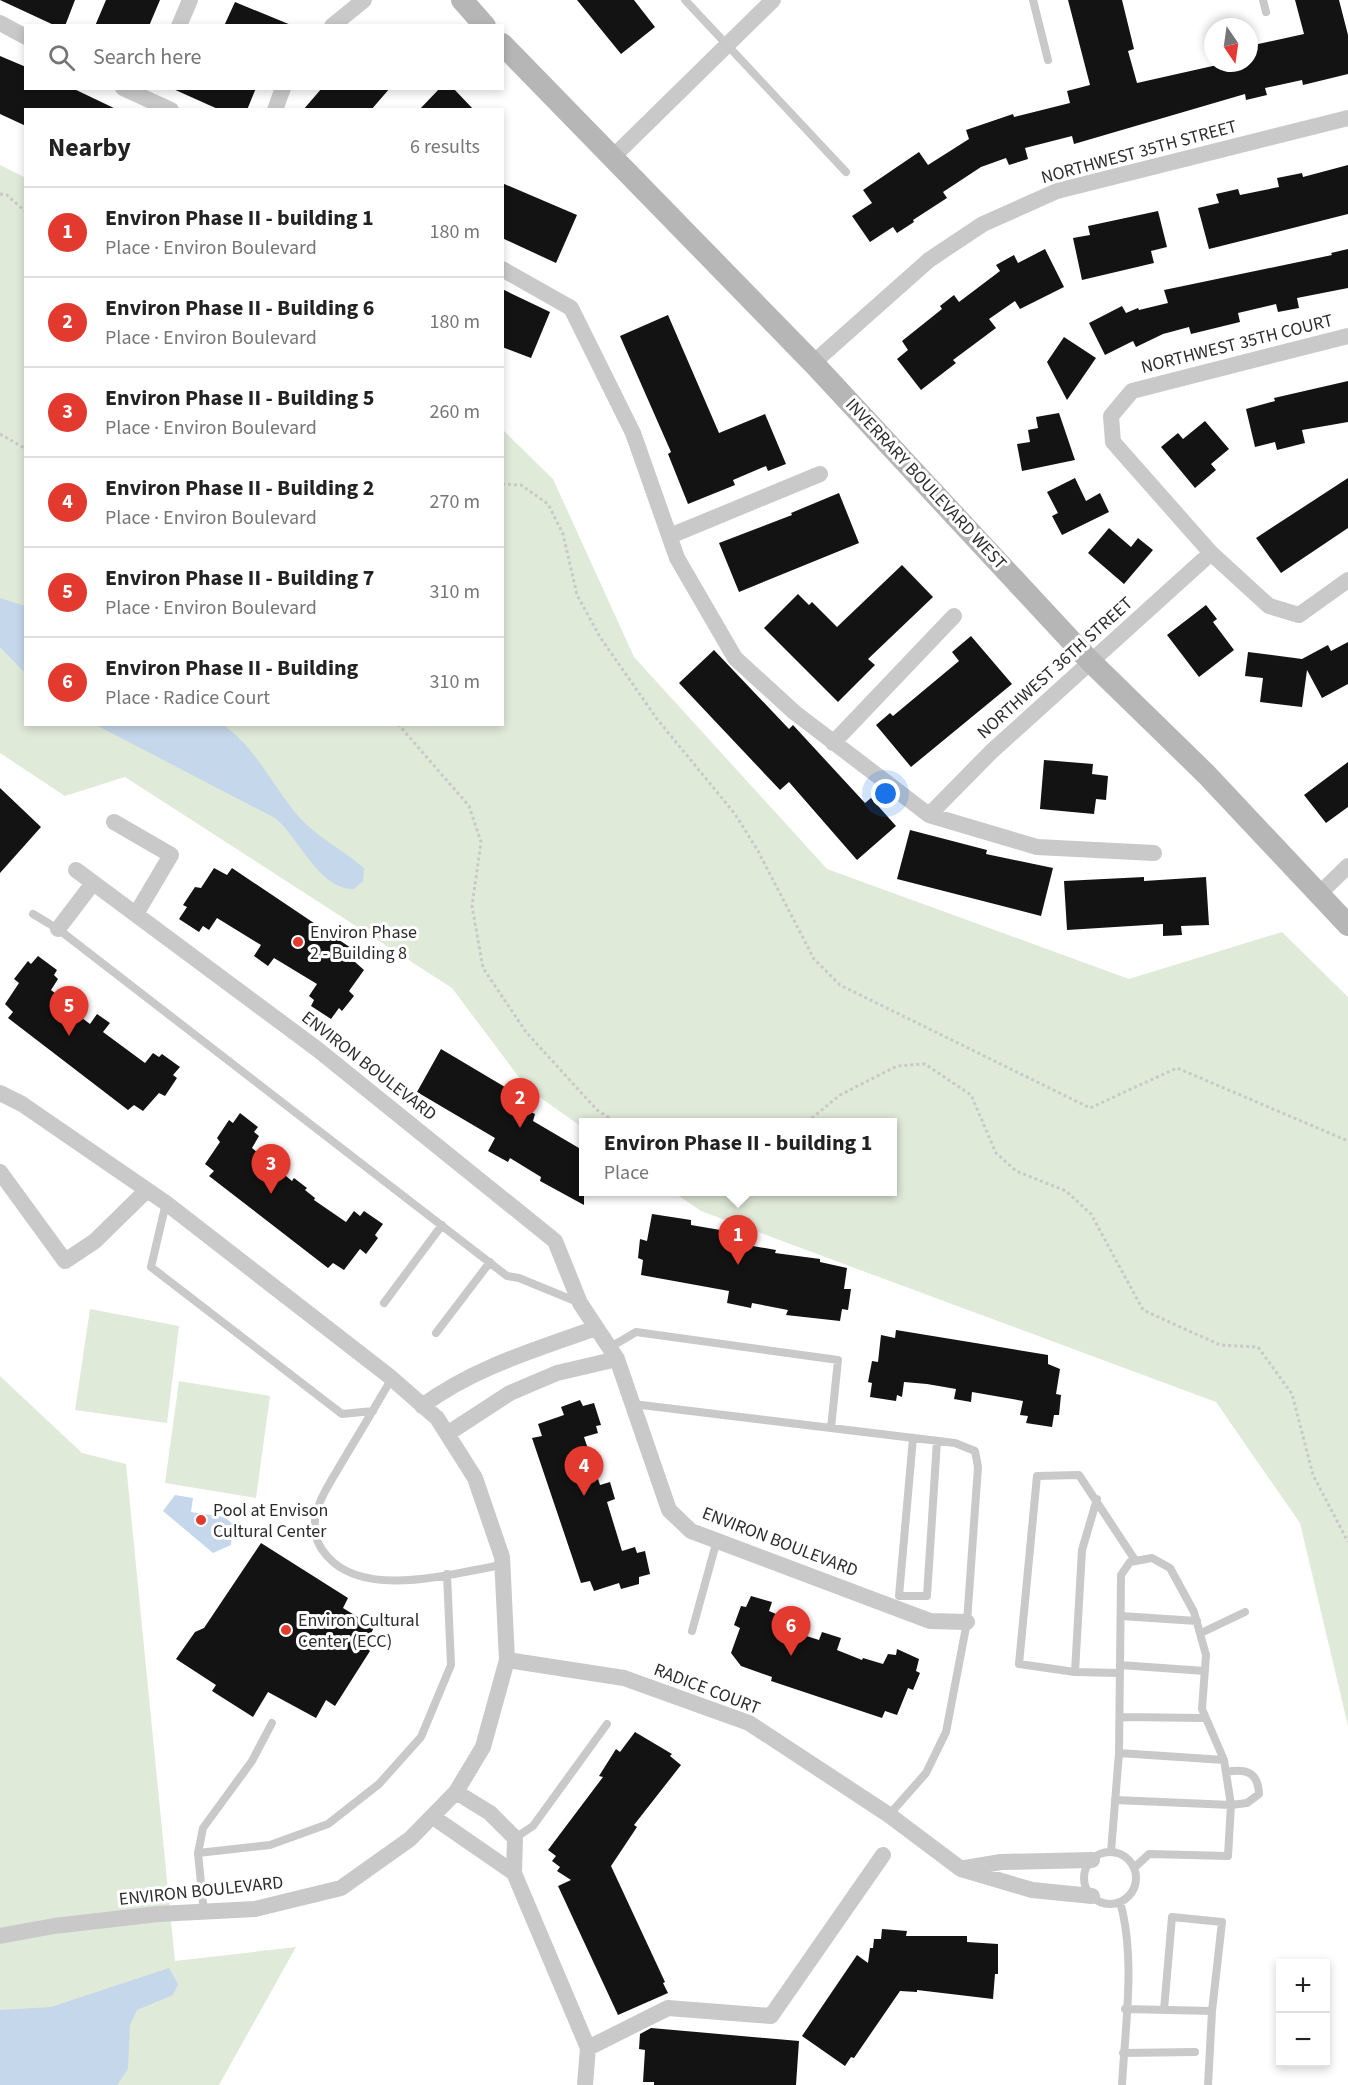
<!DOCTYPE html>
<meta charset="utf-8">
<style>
:root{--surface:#fff;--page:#f6f6f6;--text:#222;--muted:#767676;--line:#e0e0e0;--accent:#e33a2f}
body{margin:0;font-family:"Source Sans 3",sans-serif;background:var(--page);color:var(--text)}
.controls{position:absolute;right:18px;bottom:18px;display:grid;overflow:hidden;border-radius:0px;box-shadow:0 3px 9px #0003}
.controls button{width:54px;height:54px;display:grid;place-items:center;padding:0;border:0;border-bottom:2px solid var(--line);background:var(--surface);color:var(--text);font:30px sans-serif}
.compass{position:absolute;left:1204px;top:18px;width:54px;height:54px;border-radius:50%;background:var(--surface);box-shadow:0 3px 9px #0003;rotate:167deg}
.you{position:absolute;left:886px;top:794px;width:21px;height:21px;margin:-15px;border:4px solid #fff;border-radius:50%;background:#1a73e8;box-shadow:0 0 0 9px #1a73e833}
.badge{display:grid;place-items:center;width:39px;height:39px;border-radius:50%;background:var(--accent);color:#fff;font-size:20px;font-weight:700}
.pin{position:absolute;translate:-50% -50px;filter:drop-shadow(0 2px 3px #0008)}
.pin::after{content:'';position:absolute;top:32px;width:21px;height:18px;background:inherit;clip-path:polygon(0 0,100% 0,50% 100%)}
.popup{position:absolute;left:579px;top:1118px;width:318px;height:78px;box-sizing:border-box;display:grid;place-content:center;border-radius:0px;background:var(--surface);filter:drop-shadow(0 2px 4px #0005);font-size:20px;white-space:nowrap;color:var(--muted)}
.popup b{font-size:22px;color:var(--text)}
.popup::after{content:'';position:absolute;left:50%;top:100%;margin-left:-12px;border:12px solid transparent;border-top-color:var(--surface)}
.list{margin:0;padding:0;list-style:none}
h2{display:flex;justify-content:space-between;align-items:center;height:78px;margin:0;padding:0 24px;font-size:26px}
h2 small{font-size:20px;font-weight:400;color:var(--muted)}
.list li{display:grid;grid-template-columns:39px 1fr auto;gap:18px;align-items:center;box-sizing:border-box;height:90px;padding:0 24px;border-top:2px solid var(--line)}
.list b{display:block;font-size:22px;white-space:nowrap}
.list p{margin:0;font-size:20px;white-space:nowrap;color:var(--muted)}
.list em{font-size:20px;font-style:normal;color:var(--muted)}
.icon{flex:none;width:33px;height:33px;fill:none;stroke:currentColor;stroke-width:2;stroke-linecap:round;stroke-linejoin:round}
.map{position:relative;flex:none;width:1348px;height:2085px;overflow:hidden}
.search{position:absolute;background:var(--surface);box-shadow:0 3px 9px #0003;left:24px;top:24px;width:480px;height:66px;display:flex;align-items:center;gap:15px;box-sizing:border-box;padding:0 21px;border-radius:0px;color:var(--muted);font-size:22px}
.panel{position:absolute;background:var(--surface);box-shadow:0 3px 9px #0003;left:24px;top:108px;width:480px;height:618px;border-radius:0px}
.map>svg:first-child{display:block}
.green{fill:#e0ead9}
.water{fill:#c5d7ea}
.building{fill:#131313}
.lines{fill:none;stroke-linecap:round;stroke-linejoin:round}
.path{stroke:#c9c9c9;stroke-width:3;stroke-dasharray:3 3;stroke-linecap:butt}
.lane{stroke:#c9c9c9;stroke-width:8}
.street{stroke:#c9c9c9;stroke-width:16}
.secondary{stroke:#b6b6b6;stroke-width:22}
.poi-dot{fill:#e33a2f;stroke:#fff;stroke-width:2}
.labels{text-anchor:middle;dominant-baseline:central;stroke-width:6;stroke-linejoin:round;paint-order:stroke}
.street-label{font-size:18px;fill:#2c2c2c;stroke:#fff}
.poi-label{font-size:18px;fill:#2c2c2c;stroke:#fff;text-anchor:start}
</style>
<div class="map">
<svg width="1348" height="2085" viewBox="0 0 1348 2085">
<rect width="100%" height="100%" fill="#fff"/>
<!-- green -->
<path class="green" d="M0 165 26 178V724H502L503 430 553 479 634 657 827 869 1129 979 1282 932 1348 997V1726L1300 1523 1216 1402 701 1211 673 1192H892V1122H584L583 1128 527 1088 452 988 125 777 65 796 0 753Z
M90 1309 179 1326 167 1423 75 1410Z
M0 1376 82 1453 126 1464 175 1961 296 1947 219 2085H0Z
M179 1381 270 1396 256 1498 165 1483Z"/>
<!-- water -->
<path class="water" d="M0 598 25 606V673L0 647Z
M96 725H223C256 747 273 787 299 817 317 837 343 850 364 868L363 881 354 889C319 890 299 837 275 818Z
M175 1495 193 1498 191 1512 224 1517 233 1524 231 1545 213 1553 163 1511Z
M169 1968 178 1984 173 1995 137 2010 130 2025 128 2069 117 2085H0V2010L51 2007Z"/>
<!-- building -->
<path class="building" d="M0 0H75L65 26H56Z
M106 0H160L149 26H95Z
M577 0H634L655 27 621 54Z
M1068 0H1122L1134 49 1128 51 1137 83 1226 63H1249V46L1304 34 1295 0H1339L1348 35V74L1303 85 1302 80 1265 88 1267 95 1246 100 1245 94 1074 144 1072 136 1025 148 1028 159 1009 165 1006 158 981 167 943 192 947 198 913 220 914 222 897 233 893 227 870 242 852 216 872 203 863 190 919 152 928 165 969 139 966 130 1013 114 1014 117 1070 103 1067 91 1090 85Z
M235 2 291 25V26H224Z
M0 56 26 67V88H72L118 110H26V126L0 114Z
M171 88H256L247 110H220Z
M322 88H390L371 110H303Z
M440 88H453L474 110H419Z
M1348 165V214L1209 249 1198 208 1219 203 1216 194 1238 189 1240 195 1279 187 1277 178 1302 173 1303 177Z
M502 183 577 215 556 263 502 238Z
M1158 211 1167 247 1151 251 1154 263 1082 280 1073 238 1090 235 1088 226Z
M1045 249 1064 287 1020 309 1015 301 989 319 996 328 953 360 956 363 921 390 897 359 908 350 902 341 942 309 940 306 954 295 959 302 1000 271 996 265 1014 255 1018 263Z
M1348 249V288L1297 298 1299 308 1278 312 1276 304 1238 313 1240 322 1191 334 1189 327 1163 334 1136 347 1133 341 1105 355 1089 323 1122 306 1126 313 1138 308 1139 310 1168 303 1164 290 1332 255 1331 253Z
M502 289 550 312 531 358 502 347Z
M668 315 719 433 765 414 786 464 768 471 766 466 733 480 735 485 688 504 668 454 671 452 620 336Z
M1064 337 1096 358 1067 400 1047 362Z
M1348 381V422L1302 430 1305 443 1277 450 1275 442 1255 447 1246 409 1275 401 1274 398Z
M1059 413 1075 460 1022 471 1017 444 1030 442 1028 430 1038 428 1036 417Z
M1205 421 1229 449 1211 464 1216 470 1195 488 1161 447 1178 433 1183 439Z
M1075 478 1086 501 1100 493 1109 512 1062 535 1052 516 1058 513 1047 492Z
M1348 478V528L1281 573 1256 538Z
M839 493 859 543 739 592 719 543 792 515 791 513Z
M1109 528 1131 547 1138 538 1153 550 1124 584 1088 553Z
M902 565 933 597 868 659 875 665 838 702 764 628 798 594 809 605 812 602 837 627Z
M1206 605 1217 619 1213 622 1234 650 1199 677 1167 635Z
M971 636 1012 684 911 767 876 725 890 713 893 716 959 661 952 652Z
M1348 642V684L1322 698 1307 670 1302 707 1260 702 1263 678 1245 676 1248 652 1302 659 1328 645 1331 651Z
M714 650 789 729 793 725 865 803 871 798 896 826 857 860 789 782 780 790 679 683Z
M1044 760 1093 764 1092 774 1108 776 1106 800 1096 799 1094 814 1040 809Z
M1348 762V807L1326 823 1304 795Z
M0 788 41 827 0 873Z
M910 830 987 850 986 854 1053 868 1041 916 897 879Z
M214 868 227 875 232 868 360 954 355 962 364 970 349 991 354 996 342 1011 339 1008 331 1019 311 1006 314 1000 309 996 317 984 274 958 268 966 254 956 261 945 217 918 209 930 203 926 199 932 179 919 187 907 183 905 195 887 201 888Z
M1144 877V881L1206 877 1209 925 1181 926 1182 935 1163 936V924L1067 930 1064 881Z
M38 956 57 970 54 975 58 979 51 990 68 1003 66 1006 90 1024 97 1014 110 1023 103 1032 145 1063 153 1053 159 1057 162 1054 180 1067 173 1075 177 1078 165 1096 159 1093 143 1111 134 1105 128 1110 8 1018 13 1012 5 1004 19 983 14 979 28 961 31 964Z
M441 1049 527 1100 523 1108 535 1114 533 1121 584 1151V1205L540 1181 541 1177 510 1158 508 1162 488 1151 495 1138 417 1092Z
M240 1113 258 1127 254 1132 259 1136 252 1148 292 1181 294 1178 307 1188 305 1190 315 1198 314 1200 346 1222 354 1211 360 1216 364 1211 383 1224 375 1235 378 1238 366 1254 360 1249 344 1270 333 1263 328 1268 209 1176 214 1171 205 1164 220 1142 217 1138 229 1120 233 1123Z
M652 1214 691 1220V1225L732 1232 733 1228 747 1238V1245L776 1250 775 1253 820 1259V1262L847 1268 844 1289H851L848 1310 842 1309 840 1321 786 1315 788 1310 752 1303 751 1308 727 1303 729 1291 641 1275 643 1260 638 1258 640 1239 647 1241Z
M896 1330 1048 1355V1364L1060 1369 1056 1394 1061 1395 1059 1415H1054L1052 1427 1026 1423 1028 1416 1020 1415 1023 1401 972 1392 971 1402 954 1399 956 1389 927 1384 904 1382 902 1397 897 1395 896 1401 870 1397 872 1383 868 1382 872 1361 878 1362 881 1335 895 1338Z
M580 1400 583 1406 594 1403 601 1425 596 1426 598 1433 584 1437 600 1485 610 1482 615 1499 607 1502 622 1551 635 1547 637 1553 645 1551 650 1574 639 1577V1584L621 1589 619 1583 594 1591 590 1581 581 1583 532 1438 542 1436 538 1424 564 1415 561 1407Z
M261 1543 348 1598 343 1608 374 1627 365 1647 370 1651 335 1706 326 1700 316 1718 268 1692 253 1717 212 1691 216 1685 176 1659 195 1632 204 1628Z
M751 1596 772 1602 769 1611 776 1614 772 1625 819 1640 822 1632 841 1638 837 1650 862 1660 863 1658 883 1664 888 1654 896 1655 897 1649 919 1659 916 1671 920 1673 913 1690 908 1688 897 1715 885 1711 882 1718 771 1681 772 1677 741 1666 731 1653 740 1628 734 1625 741 1606 746 1607Z
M635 1732 672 1754 670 1756 681 1765 634 1825 637 1827 611 1866 665 1982 663 1983 668 1993 618 2015 558 1886 571 1880 557 1871 560 1867 552 1861 556 1856 548 1850 603 1777 599 1776 616 1749 620 1752Z
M882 1929 907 1931 906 1936H967V1942L998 1944V1974H995L993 1999 917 1990V1992L900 1991 854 2058 851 2057 845 2066 802 2036 857 1955 868 1963 870 1948H873L874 1939H881Z
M651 2028 799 2041 796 2085H654V2082H643L645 2050 639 2049 640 2034Z"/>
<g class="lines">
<!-- path -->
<path class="path" d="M0 194 7 195 26 212
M0 434 26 449
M502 484 521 485 548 504 563 534 577 595 600 637 657 719 735 814 758 851 814 959 840 985 1090 1108 1177 1068 1348 1141
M398 724 469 806 481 842 472 906 483 968 526 1032 597 1110 616 1122
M807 1122 840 1095 897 1066 925 1064 971 1095 996 1153 1016 1171 1066 1191 1091 1214 1143 1310 1220 1345 1258 1347 1292 1394 1313 1475 1348 1542"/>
<!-- lane -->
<path class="lane" d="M685 0 846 172
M1033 0 1048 60
M1263 0 1266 12
M33 914 58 929 507 1276 519 1278 580 1303
M166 1203 151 1267 342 1414 373 1411
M384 1303 442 1225
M436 1333 490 1262
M609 1348 636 1332 838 1360 831 1428
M392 1378C376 1405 361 1431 345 1457 335 1475 321 1494 316 1514 312 1531 316 1544 327 1556 365 1600 453 1573 502 1565
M633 1404 955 1443 975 1451 978 1467 967 1622 946 1732 926 1773 889 1815
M913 1438 899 1596H927L937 1441
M1097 1499 1082 1550 1075 1672 1120 1673
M1121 1616 1197 1621
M692 1631 717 1540
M1201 1633 1245 1612
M1120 1665 1205 1671
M1075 1672 1019 1664 1037 1476 1079 1475 1135 1560
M1120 1717 1205 1718
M1224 1760 1231 1805 1247 1803 1259 1794C1258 1772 1246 1768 1226 1772
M1115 1800 1231 1805 1228 1856 1149 1854 1134 1868
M515 1838 533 1826 607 1724
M1111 1852 1119 1753 1121 1575 1130 1562 1152 1558 1170 1568 1194 1612 1206 1655 1202 1709 1224 1760 1119 1753
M1084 1878a26 26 0 1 1 52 0a26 26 0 1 1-52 0Z
M198 1853 203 1828 252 1761 272 1723
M1120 1902C1136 1957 1125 2028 1122 2085
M204 1913 198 1853 270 1845 328 1824 379 1784 421 1737 451 1665 447 1574
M1125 2009 1212 2011 1208 2085
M1164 2010 1172 1917 1222 1922 1212 2011
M1123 2053 1195 2052"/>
<!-- street -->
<path class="street" d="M0 23 26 37
M179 26 190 0
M332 26 364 0
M123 88 171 110
M275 110 283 88
M614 156 773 0
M502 269 571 308 633 433 677 558 735 658 794 712 929 815 1037 847 1154 853
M1348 336 1132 391 1111 416 1113 442 1211 553 1269 606 1299 615 1348 580
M813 363 929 260 983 224 1057 191 1348 118
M670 536 820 474
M833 743 954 616
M929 815 991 752 1211 553
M114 822 171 855 136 914
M76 870 317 1049 555 1241 580 1303 617 1359 669 1510 691 1531 930 1621 967 1622
M1319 894 1348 866
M58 929 93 883
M0 1093 22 1104 166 1203 389 1376 437 1418 475 1478 502 1557 507 1660 483 1747 456 1792 410 1839 341 1888 255 1909 158 1914 54 1926 0 1936
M0 1172 65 1261 95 1241 147 1190
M422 1406C475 1367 535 1350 596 1328
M447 1434 510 1393 557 1373 617 1359
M507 1660 624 1678 749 1723 889 1815 961 1869 1032 1890 1092 1896
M456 1792 490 1813 515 1838 514 1873 588 2048 585 2085
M433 1817 514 1873
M965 1868 1001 1862 1092 1860
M588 2048 668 2008 771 2016 883 1855"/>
<!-- secondary -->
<path class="secondary" d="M462 0 485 26
M502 44 813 363 1089 660 1206 774 1348 925"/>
</g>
<!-- markers -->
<g class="poi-dot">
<circle cx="298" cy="942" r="6"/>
<circle cx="201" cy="1520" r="6"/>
<circle cx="286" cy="1630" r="6"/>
</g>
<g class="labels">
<!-- street labels -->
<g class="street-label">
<text transform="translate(1139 152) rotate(-15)">NORTHWEST 35TH STREET</text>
<text transform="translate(1237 344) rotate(-14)">NORTHWEST 35TH COURT</text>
<text transform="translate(926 484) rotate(47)">INVERRARY BOULEVARD WEST</text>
<text transform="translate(1055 668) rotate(-42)">NORTHWEST 36TH STREET</text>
<text transform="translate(369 1066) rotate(38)">ENVIRON BOULEVARD</text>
<text transform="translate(780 1542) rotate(21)">ENVIRON BOULEVARD</text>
<text transform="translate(707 1689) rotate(21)">RADICE COURT</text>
<text transform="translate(201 1891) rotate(-6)">ENVIRON BOULEVARD</text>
</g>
<!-- poi labels -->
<g class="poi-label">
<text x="310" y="932">Environ Phase<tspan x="310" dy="21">2 - Building 8</tspan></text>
<text x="213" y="1510">Pool at Envison<tspan x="213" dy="21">Cultural Center</tspan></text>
<text x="298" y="1620">Environ Cultural<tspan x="298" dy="21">Center (ECC)</tspan></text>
</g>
</g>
</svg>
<div class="controls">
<button>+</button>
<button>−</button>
</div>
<svg class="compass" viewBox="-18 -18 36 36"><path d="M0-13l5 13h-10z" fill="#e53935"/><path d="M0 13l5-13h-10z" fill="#767676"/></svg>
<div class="you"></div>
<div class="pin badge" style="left:738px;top:1265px">1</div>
<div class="popup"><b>Environ Phase II - building 1</b>Place</div>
<div class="pin badge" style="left:520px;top:1128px">2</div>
<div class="pin badge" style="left:271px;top:1194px">3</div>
<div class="pin badge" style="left:584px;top:1496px">4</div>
<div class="pin badge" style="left:69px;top:1036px">5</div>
<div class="pin badge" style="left:791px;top:1656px">6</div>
<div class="search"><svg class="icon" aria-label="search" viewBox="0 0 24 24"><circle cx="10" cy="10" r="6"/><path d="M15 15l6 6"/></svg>Search here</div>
<section class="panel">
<h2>Nearby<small>6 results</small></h2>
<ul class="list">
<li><span class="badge">1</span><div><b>Environ Phase II - building 1</b><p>Place · Environ Boulevard</p></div><em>180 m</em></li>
<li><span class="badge">2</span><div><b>Environ Phase II - Building 6</b><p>Place · Environ Boulevard</p></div><em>180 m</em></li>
<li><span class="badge">3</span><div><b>Environ Phase II - Building 5</b><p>Place · Environ Boulevard</p></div><em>260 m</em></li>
<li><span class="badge">4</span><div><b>Environ Phase II - Building 2</b><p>Place · Environ Boulevard</p></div><em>270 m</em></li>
<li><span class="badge">5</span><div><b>Environ Phase II - Building 7</b><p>Place · Environ Boulevard</p></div><em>310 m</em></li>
<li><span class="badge">6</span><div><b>Environ Phase II - Building</b><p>Place · Radice Court</p></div><em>310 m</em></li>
</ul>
</section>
</div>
